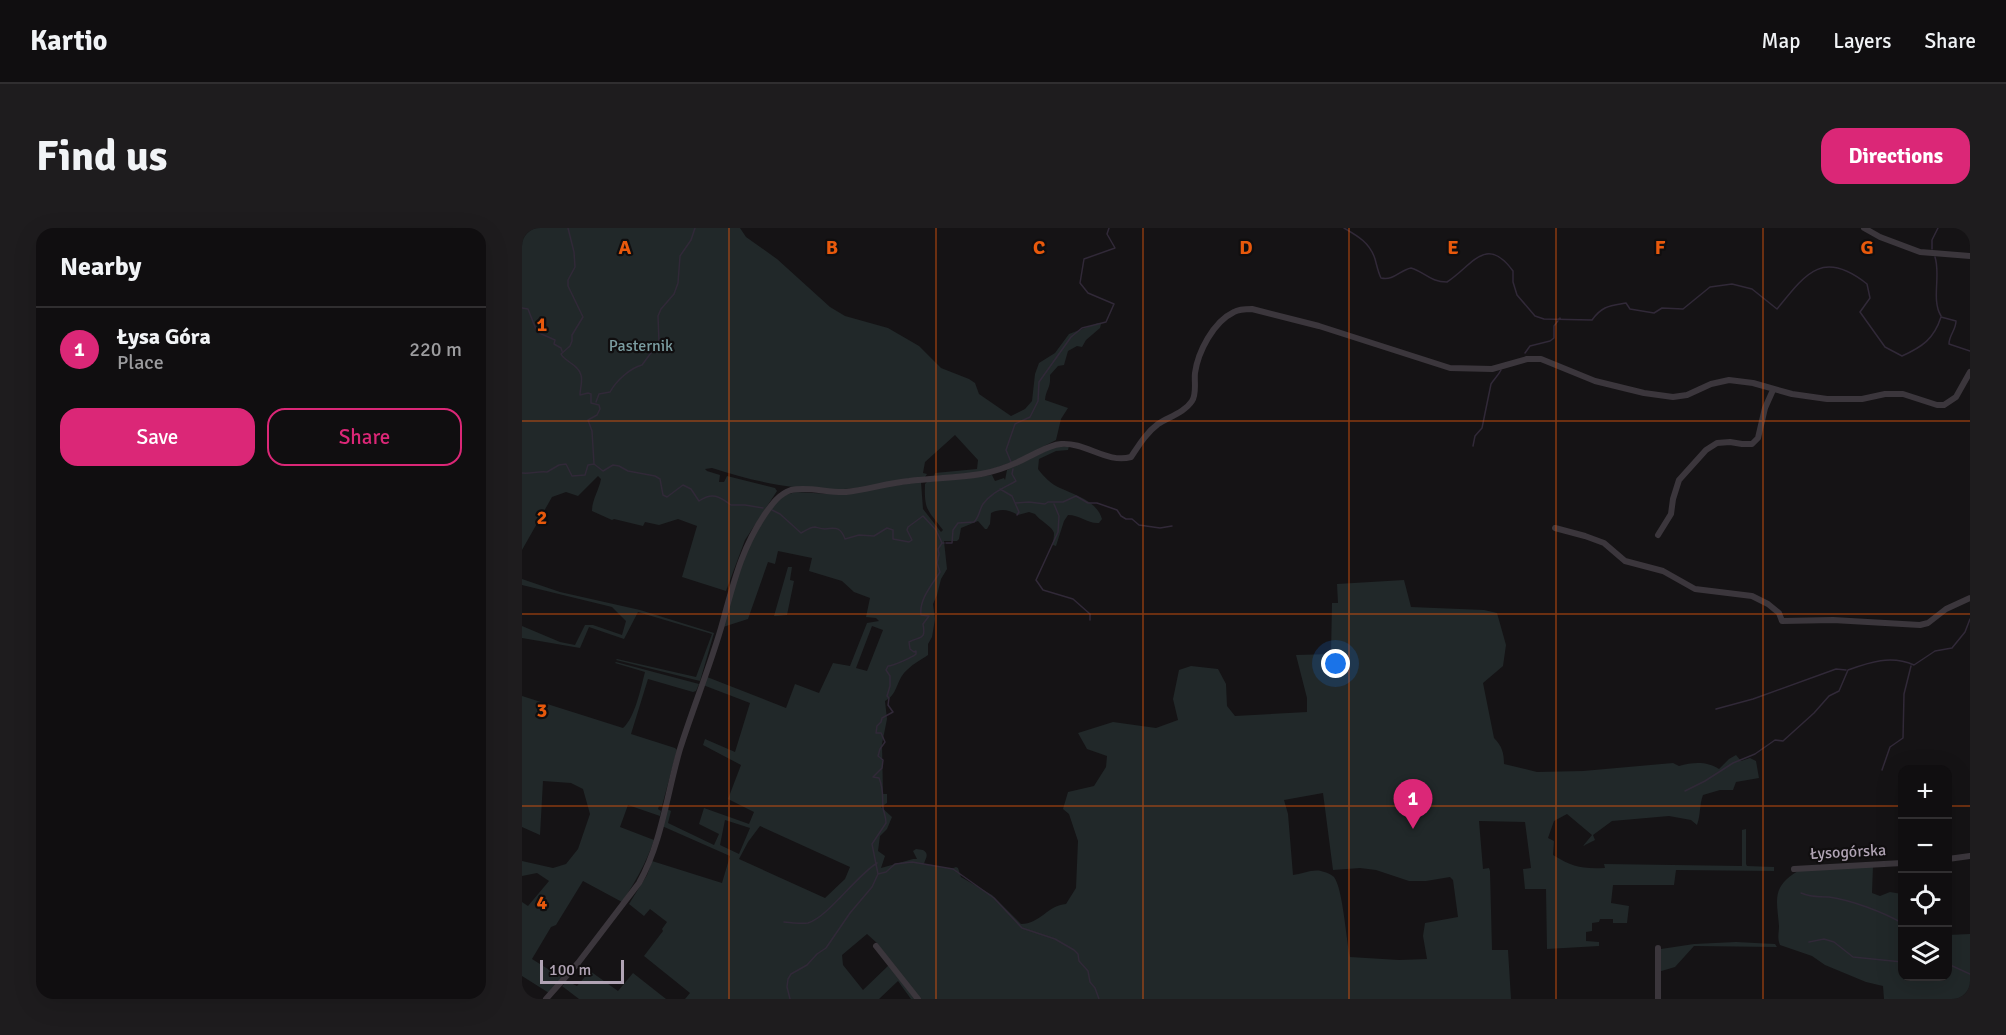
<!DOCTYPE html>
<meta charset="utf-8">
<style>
:root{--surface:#100e10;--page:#1e1c1e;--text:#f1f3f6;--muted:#9c9c9f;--line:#302e30;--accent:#db2777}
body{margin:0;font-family:Signika,sans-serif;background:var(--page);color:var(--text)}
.controls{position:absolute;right:18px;bottom:18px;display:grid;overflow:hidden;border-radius:12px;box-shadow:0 6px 24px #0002}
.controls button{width:54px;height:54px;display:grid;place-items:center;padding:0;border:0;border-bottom:2px solid var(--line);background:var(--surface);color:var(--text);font:30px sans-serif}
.scale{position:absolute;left:18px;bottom:15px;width:84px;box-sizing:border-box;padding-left:6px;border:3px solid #b1a4b5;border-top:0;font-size:16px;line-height:21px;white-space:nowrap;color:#b1a4b5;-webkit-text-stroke:4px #100e0f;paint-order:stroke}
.you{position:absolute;left:814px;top:436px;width:21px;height:21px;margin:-15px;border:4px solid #fff;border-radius:50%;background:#1a73e8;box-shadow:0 0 0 9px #1a73e833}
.badge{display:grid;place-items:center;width:39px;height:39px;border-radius:50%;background:var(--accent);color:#fff;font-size:20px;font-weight:700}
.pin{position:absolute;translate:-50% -50px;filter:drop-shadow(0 2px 3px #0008)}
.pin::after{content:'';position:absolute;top:32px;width:21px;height:18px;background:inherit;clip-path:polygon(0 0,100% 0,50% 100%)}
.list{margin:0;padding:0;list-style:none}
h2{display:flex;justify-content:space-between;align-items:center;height:78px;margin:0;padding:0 24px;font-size:26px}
h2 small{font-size:20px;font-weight:400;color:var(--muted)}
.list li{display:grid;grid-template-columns:39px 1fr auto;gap:18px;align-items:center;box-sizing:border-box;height:84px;padding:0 24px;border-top:2px solid var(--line)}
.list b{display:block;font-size:22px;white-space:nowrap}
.list p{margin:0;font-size:20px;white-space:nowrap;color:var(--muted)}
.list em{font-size:20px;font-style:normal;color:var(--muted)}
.actions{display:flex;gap:12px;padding:18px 24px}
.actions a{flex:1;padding:14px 0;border:2px solid var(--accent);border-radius:18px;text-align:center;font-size:21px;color:var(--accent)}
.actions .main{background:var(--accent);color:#fff}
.icon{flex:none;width:33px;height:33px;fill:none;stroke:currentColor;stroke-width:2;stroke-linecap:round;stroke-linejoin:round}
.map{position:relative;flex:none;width:1448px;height:771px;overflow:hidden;border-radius:18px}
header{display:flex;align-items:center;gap:36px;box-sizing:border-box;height:84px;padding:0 30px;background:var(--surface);border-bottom:2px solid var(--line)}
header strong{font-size:28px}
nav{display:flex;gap:33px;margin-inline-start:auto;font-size:21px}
.intro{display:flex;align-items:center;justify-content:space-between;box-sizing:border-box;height:144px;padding:0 36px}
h1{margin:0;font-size:42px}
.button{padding:15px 27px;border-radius:18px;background:var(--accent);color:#fff;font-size:21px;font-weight:700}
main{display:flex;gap:36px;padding:0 36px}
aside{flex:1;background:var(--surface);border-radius:18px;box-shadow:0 6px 24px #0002}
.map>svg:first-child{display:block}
.green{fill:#212829;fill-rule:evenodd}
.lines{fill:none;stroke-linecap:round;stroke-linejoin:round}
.stream{stroke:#312938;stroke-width:1.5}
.minor{stroke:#3b363c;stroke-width:6}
.grid{fill:none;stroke:#e8590c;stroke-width:1.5;stroke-opacity:0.55}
.labels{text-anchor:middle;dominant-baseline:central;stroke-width:4.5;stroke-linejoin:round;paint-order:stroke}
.park-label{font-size:16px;fill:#7b9da1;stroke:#100e0f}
.street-label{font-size:16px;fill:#b1a4b5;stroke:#100e0f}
.grid-label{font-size:20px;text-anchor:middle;font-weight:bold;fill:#e8590c;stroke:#100e0f;stroke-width:4.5;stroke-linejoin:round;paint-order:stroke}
</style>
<header>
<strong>Kartio</strong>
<nav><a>Map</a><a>Layers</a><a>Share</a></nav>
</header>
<div class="intro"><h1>Find us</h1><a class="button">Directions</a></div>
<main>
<aside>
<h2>Nearby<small></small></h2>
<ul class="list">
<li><span class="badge">1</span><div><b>Łysa Góra</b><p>Place</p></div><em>220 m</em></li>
</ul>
<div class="actions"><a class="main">Save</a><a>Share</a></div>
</aside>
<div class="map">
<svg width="1448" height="771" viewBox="0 0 1448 771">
<rect width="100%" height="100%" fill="#151315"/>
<!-- green -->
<path class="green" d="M0 0H218L224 9 255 31 308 79 323 88 366 100 397 118 419 140 447 151 453 155 457 166 489 188 503 181 510 173 513 146 517 135 533 125 547 106 576 95 579 96 578 100 564 112 560 119 555 118 546 123 542 137 536 138 528 147C529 160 524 161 523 172L546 180 539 191 534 212 493 233 459 245 412 248 413 245 455 241 456 232 433 207 403 234 401 245 405 246 403 249C376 254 348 260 321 261 276 263 233 254 190 240L183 241 185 243 198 247 197 254H202L205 248 253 260 255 263 223 312 204 363 160 349 175 298 156 291 137 297 123 294 121 298 92 291 90 292 70 283C70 272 77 262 79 251L76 248 56 268 44 264 30 269 0 322Z
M547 218 546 222 534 223 517 231 516 241C521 248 530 257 538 260 553 267 575 273 580 291L577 295C566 296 558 287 546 287L542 293 534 318 531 317C531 313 532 309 532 305 531 299 517 292 513 286L507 284 496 287C486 282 480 280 469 285L468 296 465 301H463L456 293 439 300 437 311 435 313H422L425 341 419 351 415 367 411 376 413 391 410 409 406 416V427C397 433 389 437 382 445 374 455 375 467 363 473L365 491 360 516 361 566H365V575L359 579 370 589 365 601 358 608 356 623 363 628 359 640 391 631H395L391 623 394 621 401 622C408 626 403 631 402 636L429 641 434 639 436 640 439 649 470 667 499 696C518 696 526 677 544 676L554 660 556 613 547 586 541 581 546 564 572 558 584 539 585 528 565 521 556 505 591 494 634 500 656 492 651 471 657 442 669 438 696 441 704 456 705 478 713 488 785 484V470L774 427 809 426 810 375H816L815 356 882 352 889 379 962 382 975 385 984 417 981 438 961 455 972 510C980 518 982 525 982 536L1015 544 1061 543 1151 535 1157 538C1171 534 1185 533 1197 541L1207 531 1214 527 1219 533 1228 530 1234 533 1237 550 1214 554 1211 562H1198L1181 567C1177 578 1179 586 1175 597L1169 592 1147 588 1090 593 1071 607 1073 612 1061 618 1070 607 1045 586 1032 593 1026 610 1032 613 1031 627C1051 639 1059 641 1083 640L1082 636 1220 638V602L1224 601V636L1225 638 1252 639V643L1154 642 1152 657H1091L1089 675 1107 678 1105 695H1091V691H1078L1077 694 1070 695V703L1064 704V713L1077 714V718L1025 721 1024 661H1003L1001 641 1009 640 1003 594 957 593 961 641 967 640 968 643 970 722H986L989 771H398L355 715 345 706 320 727 321 737 341 762 367 737 393 771H389L376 753 357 771H163L168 765 122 728 141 703 140 701 145 694 128 681 122 688 107 676 125 647 130 633 200 655 208 628 140 598 145 581 149 583 146 595 192 617 197 606 177 596 182 580 227 596 232 584 206 571 219 537 181 517 183 511 213 524 228 475 181 457 185 449 264 480 273 456 297 465 311 435 328 438 345 395 357 393 354 390 344 389 348 370 332 364 320 353 287 343 290 330 256 323 253 336 246 334 226 391 201 399 220 334 232 307 253 276 263 267 274 264 308 266 399 254 401 281 419 304 421 302C406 282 402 283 403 256L405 254 470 247 473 253 482 250 483 252 485 242 532 219ZM350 398 361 402 345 443 334 440ZM801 565 811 642 838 640 854 642 887 653H904L928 649 931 652 936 689 903 695 901 708 905 731 877 732 828 729C824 711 821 661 812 649 809 646 803 644 799 643 790 641 780 646 771 647L766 586 762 572ZM203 592 228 600 217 626 198 617ZM238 598 328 639 323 651 303 670 217 631 226 614Z
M266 339H270L268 352 272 353 265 387 252 388Z
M0 351 38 364 118 382 192 405 178 453 94 432 95 431 174 449 190 406 116 384 102 411 67 399 58 420 0 410V398L38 414 53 417 63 397H71L100 407 104 393 90 379 0 357Z
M94 434 177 456 174 463 171 464 126 451 109 506 153 520 155 522 140 578H137L136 581 139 583 138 588 106 577 98 599 132 612C124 635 114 653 100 674L61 653 34 697 29 699 10 731 37 748 46 738 48 741 27 765 0 748V674L6 678 27 653 15 645 0 648V633L31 640 44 636 56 621 68 586 61 561 49 555 21 553 18 607 0 599V468L101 500C113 490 119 459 123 444L93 435Z
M1351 638 1350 665 1358 668 1368 664 1380 666V748H1426V707L1448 706V771H1362L1361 758 1344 754 1303 737 1290 728 1258 717C1255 710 1257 705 1257 698 1255 672 1249 659 1276 643Z
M1214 714 1253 716 1255 719 1172 718 1153 739 1136 744 1139 721 1172 716Z
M68 743 96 763 111 745 144 771H57L40 758 45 753 55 758Z"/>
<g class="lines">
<!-- stream -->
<path class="stream" d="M46 0 52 24 53 39 46 52V58L61 89 50 107V113L48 118 39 126C43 134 56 136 59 147 61 153 58 160 58 167L66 165 69 166V175L77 177 78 181 75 187 66 192 70 203 72 236
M822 0C836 8 848 15 853 31 855 38 856 44 859 50 872 53 878 42 889 40 903 44 908 54 925 54 950 38 964 6 991 43V54L995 67 1013 88 1022 91 1070 92C1080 78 1087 78 1104 75L1108 81 1132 85 1140 80 1161 81 1188 59 1210 56 1230 61 1255 81C1284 45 1301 21 1345 56L1348 70 1338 84 1363 119 1380 128C1400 119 1412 111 1419 89L1434 93C1434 102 1427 107 1427 116L1448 123
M1410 21V12L1416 0
M1413 29C1419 47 1409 72 1419 88
M0 80 6 81 15 104 33 112 32 116 39 120 40 123
M1003 125 1008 118 1028 113 1032 110V98L1038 90
M74 174 77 166 88 164C94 153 108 140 120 137L137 114 136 88 139 81 152 66 156 55 158 28 169 12 173 0
M951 218 953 208 960 200 969 156C972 151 976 148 979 142
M489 234 484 222 493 196 508 189 516 173 517 154 549 109 560 100 584 94 592 76 566 65 558 55 562 31 593 20 585 6 587 0
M0 245C9 246 16 243 25 244L37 237 44 236 50 248 63 247 66 237 72 236 81 243 91 237 97 238 106 243 133 248 138 251 141 267 145 269 161 257 169 261 177 273C190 264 197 268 209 277H223L241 280
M478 261 490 268 493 275 507 274 523 276 526 274H541L554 268 566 275H575L595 282 599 288 604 291H610L617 297 638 300 650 298
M493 275 497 284 495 287
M532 276 537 288 536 304 514 352 521 362 551 371 568 386V392
M250 282 258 286 279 305C283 303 288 299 293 299 297 300 300 301 303 301 315 299 319 300 323 311L337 307 352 308 365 300 371 302V311L387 314 390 312 385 302 386 299 401 288 414 302 420 315H422
M420 315 416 321 417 326 415 335 418 344C410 357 397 371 399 387L407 388 401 396C404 412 399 408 387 414L388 421 392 424 394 423V426C391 429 371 438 366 438L364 442 368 448V458L365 468 367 470 366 477 371 484 360 490 359 494 355 498 354 505H359L363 514 358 521 356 528 361 532 360 540 351 549 357 550C362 561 360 569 361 580 362 585 364 589 364 595L350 616 356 646 364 644 373 636 390 634 431 641 472 670 500 700 533 711 552 722 556 726 557 733 566 743 568 754 573 760 577 771
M424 315H430L431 302 436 295 452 294C458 288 457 282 461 276 470 264 482 260 494 253L490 246 491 241
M1194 481 1231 471 1314 441 1324 442
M1360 542 1368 519 1381 510 1382 466 1389 438
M1163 563 1183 553 1211 535 1233 526 1253 512 1261 513 1292 485 1307 468 1317 463 1326 442C1348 434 1369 427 1392 437L1413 423 1430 420 1443 404 1448 391
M1279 665C1291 670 1296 668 1307 669 1329 672 1361 684 1380 695
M262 694C270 695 279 696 286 695 306 689 334 648 355 635
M1287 714 1302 711 1312 714 1331 729 1380 734
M1426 736 1448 746
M268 771 265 759 266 751 269 746 285 737 295 726 304 720 328 685 350 659 356 646"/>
<!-- minor -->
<path class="minor" d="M1342 0 1358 9 1398 24 1448 28
M1033 300 1063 308 1082 315 1103 333 1141 343 1173 361 1230 368 1246 376 1257 385 1260 393 1311 392 1398 397 1406 395 1424 381 1448 370
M1136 307 1149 286 1151 271 1157 252 1184 222 1195 215 1208 214 1220 216H1230L1236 210 1243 180 1251 162
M1426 631 1448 628
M1272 641 1380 635
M354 718 396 771
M24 771 56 735 117 655C140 614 145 565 158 521 171 480 187 441 199 400 211 358 218 323 243 286 250 276 257 266 269 262 286 258 306 265 324 264 345 262 365 255 387 253 411 250 435 250 459 246 476 243 491 237 506 229 517 224 527 217 539 216 564 214 585 236 609 229 617 217 624 205 636 196 647 189 663 184 670 173 675 166 672 153 673 145 676 124 691 94 712 84 717 81 724 81 730 81L797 98 928 140 970 141 1005 131H1019L1073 153 1122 165 1151 169 1165 167 1189 156 1207 152 1231 155 1270 166 1305 171H1340L1363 166H1381L1415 177H1422L1434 169 1448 144
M1136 771V720"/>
</g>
<!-- grid -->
<path class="grid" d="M207 0V771M414 0V771M621 0V771M827 0V771M1034 0V771M1241 0V771M0 193H1448M0 386H1448M0 578H1380M1426 578H1448"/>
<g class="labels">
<!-- park labels -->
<g class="park-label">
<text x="119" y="118">Pasternik</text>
</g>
<!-- street labels -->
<g class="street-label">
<text transform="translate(1326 624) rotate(-3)">Łysogórska</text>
</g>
</g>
<g class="grid-label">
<text x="103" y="26">A</text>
<text x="310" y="26">B</text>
<text x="517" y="26">C</text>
<text x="724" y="26">D</text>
<text x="931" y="26">E</text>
<text x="1138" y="26">F</text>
<text x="1345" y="26">G</text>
<text x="20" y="103">1</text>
<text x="20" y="296">2</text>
<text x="20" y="489">3</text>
<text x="20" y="681">4</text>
</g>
</svg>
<div class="controls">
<button>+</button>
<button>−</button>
<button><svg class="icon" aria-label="locate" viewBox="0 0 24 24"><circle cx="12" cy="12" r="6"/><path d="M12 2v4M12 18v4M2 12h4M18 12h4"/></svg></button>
<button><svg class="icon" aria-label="layers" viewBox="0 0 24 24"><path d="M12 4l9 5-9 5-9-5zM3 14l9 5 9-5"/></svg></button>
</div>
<div class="scale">100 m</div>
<div class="you"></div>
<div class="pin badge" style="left:891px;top:601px">1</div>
</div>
</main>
